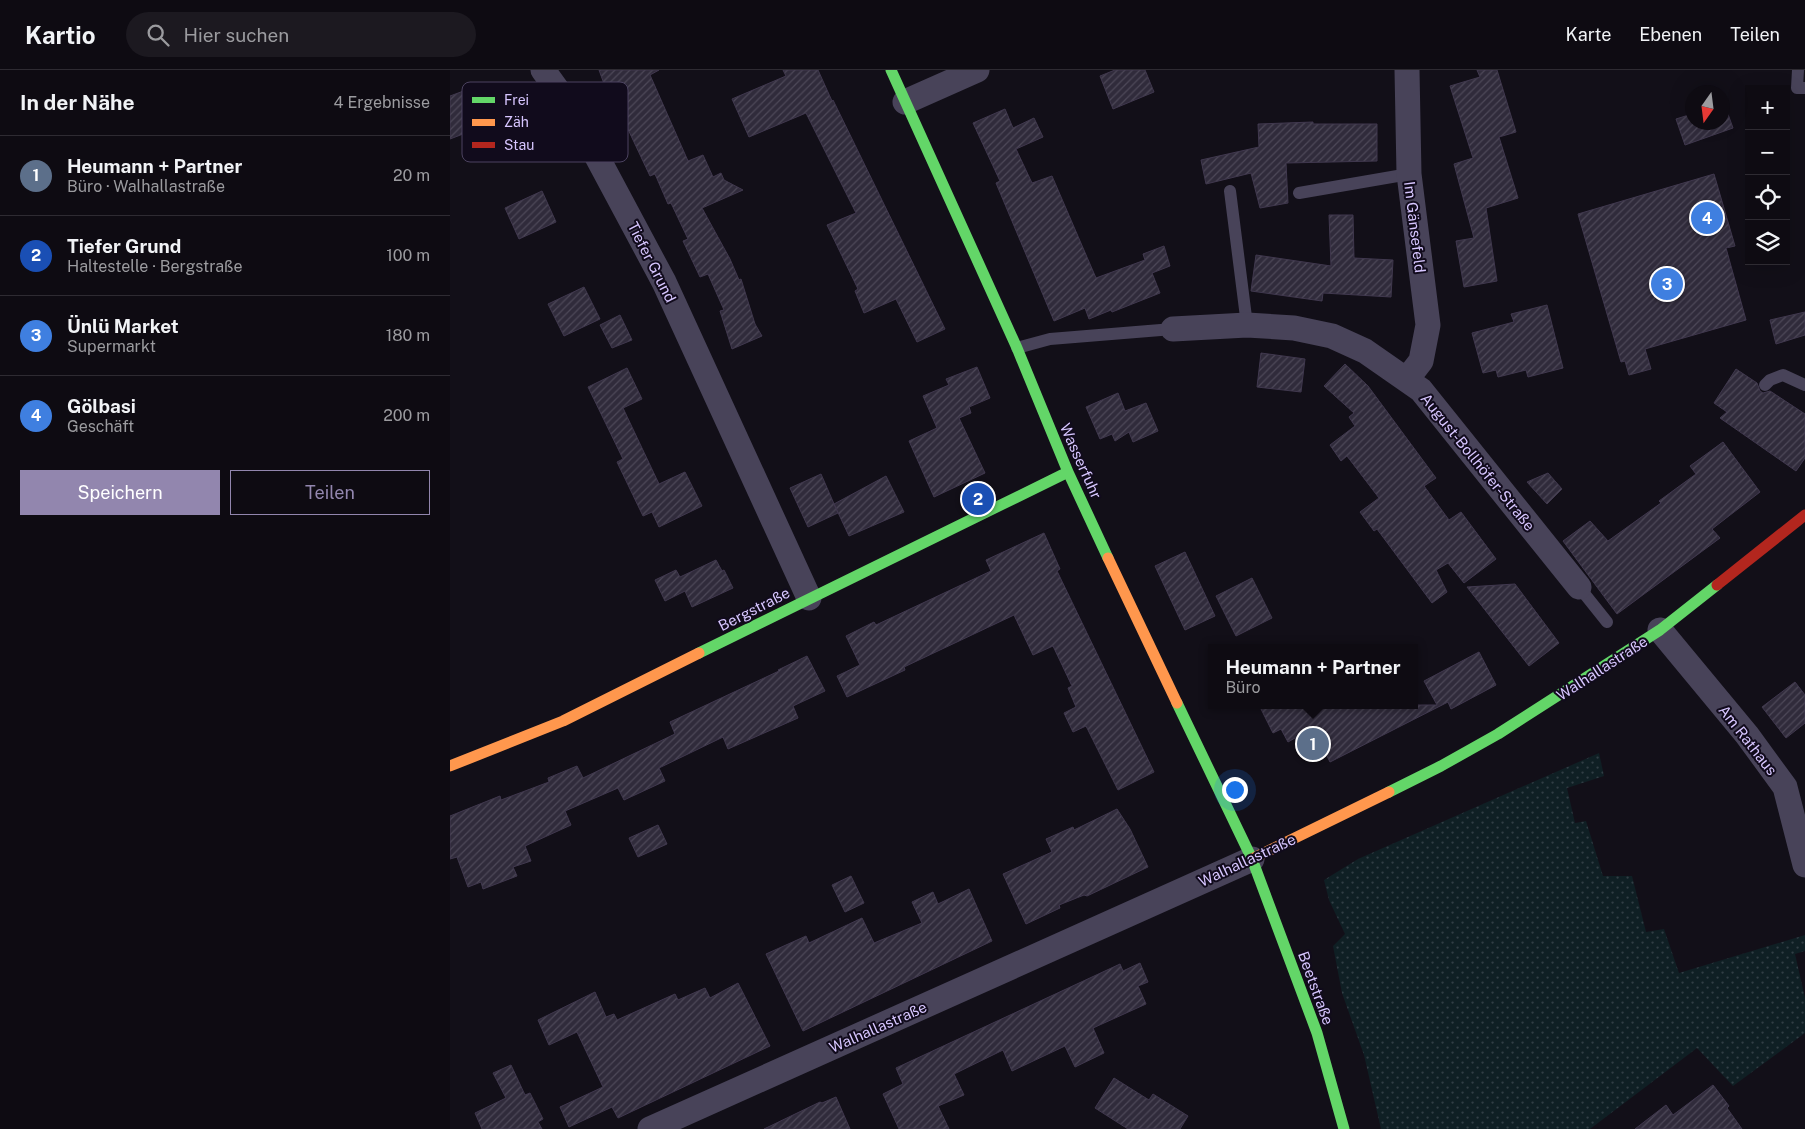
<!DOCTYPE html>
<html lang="de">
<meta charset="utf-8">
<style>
:root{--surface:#0e0b12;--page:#1c1920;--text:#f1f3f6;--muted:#9b9b9f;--line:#2e2b32;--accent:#9286ae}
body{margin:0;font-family:"Public Sans",sans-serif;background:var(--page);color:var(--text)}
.controls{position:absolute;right:15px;top:15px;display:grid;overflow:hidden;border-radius:0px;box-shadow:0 5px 20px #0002}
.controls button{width:45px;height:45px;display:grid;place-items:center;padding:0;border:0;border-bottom:1px solid var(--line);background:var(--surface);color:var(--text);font:25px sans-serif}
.compass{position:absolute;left:1235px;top:15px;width:45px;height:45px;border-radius:50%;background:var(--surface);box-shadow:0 5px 20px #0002;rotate:194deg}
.you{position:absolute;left:784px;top:719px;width:18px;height:18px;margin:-12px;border:4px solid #fff;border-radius:50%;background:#1a73e8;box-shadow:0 0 0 8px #1a73e833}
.badge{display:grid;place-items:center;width:32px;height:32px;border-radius:50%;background:var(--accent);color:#fff;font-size:16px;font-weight:700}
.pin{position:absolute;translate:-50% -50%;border:2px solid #fff;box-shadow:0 1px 5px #0006}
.popup{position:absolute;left:758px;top:574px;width:210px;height:65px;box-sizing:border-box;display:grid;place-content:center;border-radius:0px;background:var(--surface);filter:drop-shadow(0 1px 4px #0005);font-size:16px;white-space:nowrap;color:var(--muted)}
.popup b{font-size:19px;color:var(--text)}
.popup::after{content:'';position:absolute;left:50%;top:100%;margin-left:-10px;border:10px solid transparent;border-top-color:var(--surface)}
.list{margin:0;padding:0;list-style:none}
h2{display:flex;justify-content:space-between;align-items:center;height:65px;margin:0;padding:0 20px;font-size:21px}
h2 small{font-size:16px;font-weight:400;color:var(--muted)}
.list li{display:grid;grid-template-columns:32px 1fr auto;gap:15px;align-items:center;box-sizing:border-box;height:80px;padding:0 20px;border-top:1px solid var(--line)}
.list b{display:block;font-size:19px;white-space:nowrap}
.list p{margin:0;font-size:16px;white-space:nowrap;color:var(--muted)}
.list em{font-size:16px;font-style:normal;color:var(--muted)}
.actions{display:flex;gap:10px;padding:15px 20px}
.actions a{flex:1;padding:11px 0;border:1px solid var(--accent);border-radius:0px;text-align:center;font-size:18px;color:var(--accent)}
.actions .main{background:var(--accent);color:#fff}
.icon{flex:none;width:28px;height:28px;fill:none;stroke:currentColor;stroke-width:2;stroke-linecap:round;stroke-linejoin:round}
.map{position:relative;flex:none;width:1355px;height:1059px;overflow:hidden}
header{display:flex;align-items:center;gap:30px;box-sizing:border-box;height:70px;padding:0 25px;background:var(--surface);border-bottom:1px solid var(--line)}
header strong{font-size:24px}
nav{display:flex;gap:28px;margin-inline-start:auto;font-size:18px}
.search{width:350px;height:45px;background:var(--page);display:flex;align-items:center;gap:12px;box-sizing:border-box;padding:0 18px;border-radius:28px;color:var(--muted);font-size:19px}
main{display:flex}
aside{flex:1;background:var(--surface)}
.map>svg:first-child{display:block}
.grass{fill:url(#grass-dots)}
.building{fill:url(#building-hatch);stroke:#40384e}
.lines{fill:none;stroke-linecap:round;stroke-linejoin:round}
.lane{stroke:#484359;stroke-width:12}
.street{stroke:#484359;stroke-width:25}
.fast{stroke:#63d668;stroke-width:11}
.slow{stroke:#ff974d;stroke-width:11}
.jam{stroke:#b3261e;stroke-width:11}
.labels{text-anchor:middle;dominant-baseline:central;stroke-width:4;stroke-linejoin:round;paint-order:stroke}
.street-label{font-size:15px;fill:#d7c6ff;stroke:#110b1c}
.key{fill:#110b1c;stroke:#4c4360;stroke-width:1}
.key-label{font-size:14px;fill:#d7c6ff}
</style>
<header>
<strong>Kartio</strong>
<div class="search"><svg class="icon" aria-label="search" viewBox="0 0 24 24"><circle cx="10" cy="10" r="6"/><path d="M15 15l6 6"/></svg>Hier suchen</div>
<nav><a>Karte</a><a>Ebenen</a><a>Teilen</a></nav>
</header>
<main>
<aside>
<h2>In der Nähe<small>4 Ergebnisse</small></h2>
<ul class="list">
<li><span class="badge" style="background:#5c6f8a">1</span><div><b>Heumann + Partner</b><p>Büro · Walhallastraße</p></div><em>20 m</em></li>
<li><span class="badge" style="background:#1a4fb4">2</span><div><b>Tiefer Grund</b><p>Haltestelle · Bergstraße</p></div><em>100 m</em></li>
<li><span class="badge" style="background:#3f7fe0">3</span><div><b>Ünlü Market</b><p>Supermarkt</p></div><em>180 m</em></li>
<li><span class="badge" style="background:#3f7fe0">4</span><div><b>Gölbasi</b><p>Geschäft</p></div><em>200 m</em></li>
</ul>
<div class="actions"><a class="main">Speichern</a><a>Teilen</a></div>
</aside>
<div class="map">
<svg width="1355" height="1059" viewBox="0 0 1355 1059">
<defs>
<pattern id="grass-dots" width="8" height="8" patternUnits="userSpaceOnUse" patternTransform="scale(1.25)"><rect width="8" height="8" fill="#0f1f24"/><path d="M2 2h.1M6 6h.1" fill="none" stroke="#313e45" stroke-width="1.8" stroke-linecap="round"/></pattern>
<pattern id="building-hatch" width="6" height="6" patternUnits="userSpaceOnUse" patternTransform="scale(1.25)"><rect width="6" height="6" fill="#302b3b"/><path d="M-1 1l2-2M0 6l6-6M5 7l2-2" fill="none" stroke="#4d4858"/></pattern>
</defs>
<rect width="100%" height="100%" fill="#120f18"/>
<!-- grass -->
<path class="grass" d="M1149 683 1154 706 1117 718 1125 753 1136 751 1153 806H1182L1196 862 1214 859 1229 903 1355 865V881L1345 884 1355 928V963L1283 1016 1247 978 1140 1059H931L914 985 892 923 883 876 895 864 879 830 874 810 908 789Z"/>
<!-- building -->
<path class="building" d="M149 0H209L200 5 238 91 253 85 263 107 271 103 274 110 293 120 252 138 280 189 289 210 291 209 305 254 312 266 282 279 270 241 274 240 258 204 250 207 233 171 238 169 221 133 218 134 205 104 200 106 160 21 157 22Z
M333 0H368L382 31 383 30 495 259 467 272 446 229 414 243 405 221 408 219 377 155 406 143 356 43 299 67 282 29 336 6Z
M665 0H695L704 22 663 39 650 6Z
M1027 0H1047L1066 62 1049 67 1068 128 1036 138 1047 211 1014 217 1006 171 1024 168 1004 94 1023 88 1000 16 1030 7Z
M19 19 34 56 0 69V26Z
M1272 33H1274L1283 58 1235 75 1226 49 1242 44V52H1272Z
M555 39 563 58 584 48 593 67 566 79 582 113 602 106 646 208 695 190 693 184 714 176 720 196 702 203 710 223 662 242 661 240 639 249 635 238 604 251 546 113 550 111 523 53Z
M863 52V54H927V91L836 93 838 133 810 138 801 103 756 114 751 90 809 77 808 54Z
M1264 104 1285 176 1276 178 1296 250 1195 279 1201 299 1179 305 1175 291 1171 292 1128 144Z
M92 121 106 152 69 169 55 138Z
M879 145H903L904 188 943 190 941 227 873 223 872 231 801 221 806 185 881 196Z
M134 217 150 249 114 266 98 234Z
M1097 235 1113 298 1078 307 1076 300 1048 307 1046 300 1033 303 1022 263 1064 252 1061 244Z
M1355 242V265L1326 274 1320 250Z
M170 245 182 270 162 278 150 255Z
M811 283 855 289 851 322 807 317Z
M895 294 918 316 986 408 974 416 999 450 1011 442 1046 489 1014 513 998 493 986 500 997 522 982 533 927 459 924 461 910 442 929 428 897 386 891 391 880 375 905 356 899 347 904 343 874 316Z
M527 297 540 328 519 337 521 343 509 348 535 403 484 427 459 371 487 358 473 326 499 315 496 309Z
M177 298 192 329 173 338 209 414 235 402 252 436 209 457 202 442 193 446 167 392 173 389 138 317Z
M1286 299 1307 313 1310 321 1313 323 1320 321 1355 344V388L1346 401 1270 348 1277 342 1264 333Z
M668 323 675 341 696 333 708 361 683 372 679 362 665 371 662 364 650 369 636 337Z
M1273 372 1310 422 1262 459 1270 468 1167 544 1113 471 1140 451 1158 471 1211 433 1209 431 1246 404 1240 396Z
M1098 403 1112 419 1097 434 1077 412Z
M371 404 388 443 358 457 340 418Z
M436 406 454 442 399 466 384 434Z
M594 463 610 499 607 501 704 702 668 720 636 656 623 662 614 643 626 637 618 618 622 616 603 576 583 585 564 545 454 597 455 600 397 627 387 606 410 595 396 566 424 552 426 555 541 501 536 490Z
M735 482 765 546 735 560 705 496Z
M266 490 272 501 274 500 283 518 242 537 235 521 215 531 205 510 226 500 230 507Z
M802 508 822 548 786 566 766 526Z
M1065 514 1109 573 1079 596 1017 517Z
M1029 582 1046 615 1001 639 998 632 880 692 874 680 864 685 859 675 850 678 845 668 838 672 831 659 823 663 809 635H987L974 611Z
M357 586 375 621 343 636 348 648 278 679 273 667 209 698 215 711 174 730 168 718 115 741 121 755 75 776 81 791 63 797 67 806 33 819 31 812 18 817 7 787 0 789V746L50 726 51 730 99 712 98 708 127 696 133 708 225 664 220 652 329 601 328 600Z
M1345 612 1355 625V653L1336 668 1312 637Z
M667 739 680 759 698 797 637 826 634 825 609 835 610 838 576 854 553 804 602 782 596 769 623 757 624 760Z
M208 755 217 774 188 787 179 768Z
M401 806 414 833 395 842 382 815Z
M519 819 542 871 353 961 316 884 356 866 359 873 412 848 424 873 472 853 462 832 483 822 488 834Z
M690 893 698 912 688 916 696 934 643 958 654 983 625 997 615 976 562 1001 553 980 504 1004 514 1025 488 1036 499 1059H449L433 1024 453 1014 446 998 670 894 673 901Z
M288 913 320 976 168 1048 162 1037 119 1057 110 1037 153 1017 127 962 99 975 88 950 145 922 156 947 164 944 167 950 225 924 228 930 255 918 260 928Z
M61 995 75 1025 80 1023 93 1049 88 1052 92 1059H32L25 1043 56 1028 43 1003Z
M664 1008 699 1030 703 1024 738 1046 730 1059H678L645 1038Z
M1263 1015 1279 1036 1277 1038 1292 1059H1185L1216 1035 1223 1045Z
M386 1027 400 1059H314L370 1032 372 1033Z"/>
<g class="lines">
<!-- lane -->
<path class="lane" d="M1348 0 1347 18H1355
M780 121 797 255
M849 123 959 104
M567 278 600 269 723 259
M1315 315 1320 310 1333 305 1355 315
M1129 517 1157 552"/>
<!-- street -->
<path class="street" d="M93 0 122 40 214 212 359 528
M455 32 527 0
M723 259 797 255 844 258 882 266 915 281 971 320 1129 517
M957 309 971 291 978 255 959 104 957 0
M1210 560 1297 665 1335 717 1355 795
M200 1059 802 789"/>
<!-- fast -->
<path class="fast" d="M441 0 567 278 618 402 658 488
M249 583 618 402
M727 633 802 789 867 963 894 1059
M939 722 991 696 1048 664 1210 560 1267 515"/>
<!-- slow -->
<path class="slow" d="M658 488 727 633
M0 696 113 651 249 583
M802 789 939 722"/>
<!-- jam -->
<path class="jam" d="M1267 515 1355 445"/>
</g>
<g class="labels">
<!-- street labels -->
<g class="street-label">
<text transform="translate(965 157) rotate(83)">Im Gänsefeld</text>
<text transform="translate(202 192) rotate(63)">Tiefer Grund</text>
<text transform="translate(631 391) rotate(66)">Wasserfuhr</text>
<text transform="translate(1028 392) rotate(51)">August-Bollhöfer-Straße</text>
<text transform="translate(304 539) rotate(-27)">Bergstraße</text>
<text transform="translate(1152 598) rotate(-33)">Walhallastraße</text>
<text transform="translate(1298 670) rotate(52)">Am Rathaus</text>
<text transform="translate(797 790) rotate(-25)">Walhallastraße</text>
<text transform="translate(866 918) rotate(70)">Beetstraße</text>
<text transform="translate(428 957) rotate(-24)">Walhallastraße</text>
</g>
</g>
<!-- legend -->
<rect x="12" y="12" width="166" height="80" rx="8" class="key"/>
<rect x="22" y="27" width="23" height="6" fill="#63d668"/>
<rect x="22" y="49" width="23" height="7" fill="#ff974d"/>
<rect x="22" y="72" width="23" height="6" fill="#b3261e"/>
<g class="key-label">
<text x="54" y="35">Frei</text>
<text x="54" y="57">Zäh</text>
<text x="54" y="80">Stau</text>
</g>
</svg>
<div class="controls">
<button>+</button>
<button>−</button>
<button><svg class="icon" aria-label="locate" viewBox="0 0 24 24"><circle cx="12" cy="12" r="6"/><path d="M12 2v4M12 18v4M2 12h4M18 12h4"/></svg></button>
<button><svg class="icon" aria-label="layers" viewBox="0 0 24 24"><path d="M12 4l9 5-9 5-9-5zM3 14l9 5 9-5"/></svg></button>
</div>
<svg class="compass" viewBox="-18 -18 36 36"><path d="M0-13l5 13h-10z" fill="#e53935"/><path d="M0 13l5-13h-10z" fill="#9b9b9f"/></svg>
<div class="you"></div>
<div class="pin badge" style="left:863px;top:674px;background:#5c6f8a">1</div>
<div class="popup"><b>Heumann + Partner</b>Büro</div>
<div class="pin badge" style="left:528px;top:429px;background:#1a4fb4">2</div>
<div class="pin badge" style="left:1217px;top:214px;background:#3f7fe0">3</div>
<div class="pin badge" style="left:1257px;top:148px;background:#3f7fe0">4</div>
</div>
</main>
